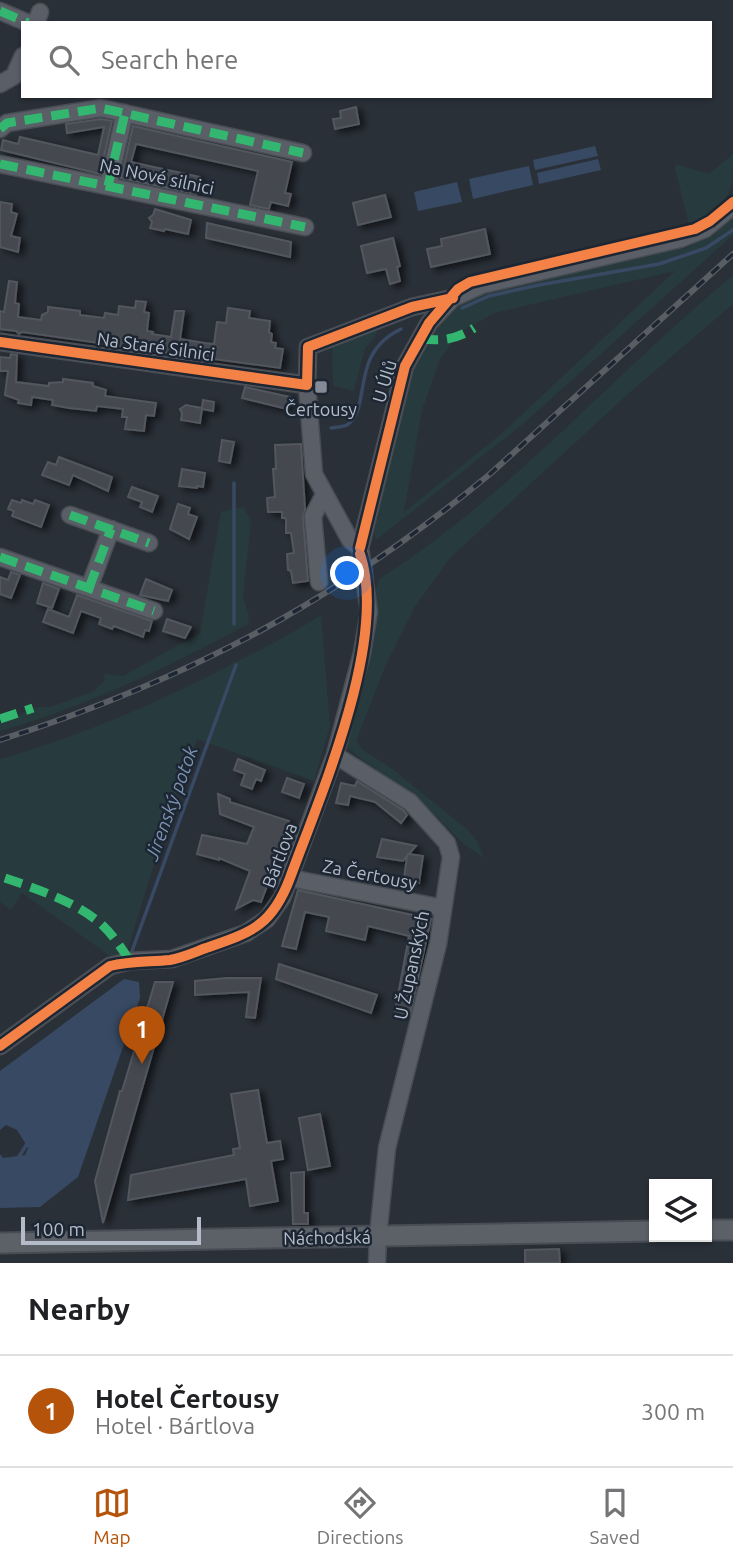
<!DOCTYPE html>
<meta charset="utf-8">
<style>
:root{--surface:#fff;--page:#f2f2f2;--text:#202124;--muted:#757577;--line:#e0e0e0;--accent:#b45309}
body{margin:0;font-family:Ubuntu,sans-serif;background:var(--page);color:var(--text)}
.controls{position:absolute;right:21px;bottom:21px;display:grid;overflow:hidden;border-radius:0px;box-shadow:0 2px 5px #0004}
.controls button{width:63px;height:63px;display:grid;place-items:center;padding:0;border:0;border-bottom:2px solid var(--line);background:var(--surface);color:var(--text);font:35px sans-serif}
.scale{position:absolute;left:21px;bottom:18px;width:180px;box-sizing:border-box;padding-left:7px;border:4px solid #b4bcc9;border-top:0;font-size:19px;line-height:24px;white-space:nowrap;color:#b4bcc9;-webkit-text-stroke:5px #1d2633;paint-order:stroke}
.you{position:absolute;left:348px;top:574px;width:24px;height:24px;margin:-18px;border:5px solid #fff;border-radius:50%;background:#1a73e8;box-shadow:0 0 0 10px #1a73e833}
.badge{display:grid;place-items:center;width:46px;height:46px;border-radius:50%;background:var(--accent);color:#fff;font-size:23px;font-weight:700}
.pin{position:absolute;translate:-50% -58px;filter:drop-shadow(0 2px 4px #0008)}
.pin::after{content:'';position:absolute;top:37px;width:24px;height:21px;background:inherit;clip-path:polygon(0 0,100% 0,50% 100%)}
.list{margin:0;padding:0;list-style:none}
h2{display:flex;justify-content:space-between;align-items:center;height:91px;margin:0;padding:0 28px;font-size:30px}
h2 small{font-size:23px;font-weight:400;color:var(--muted)}
.list li{display:grid;grid-template-columns:46px 1fr auto;gap:21px;align-items:center;box-sizing:border-box;height:112px;padding:0 28px;border-top:2px solid var(--line)}
.list b{display:block;font-size:26px;white-space:nowrap}
.list p{margin:0;font-size:23px;white-space:nowrap;color:var(--muted)}
.list em{font-size:23px;font-style:normal;color:var(--muted)}
.icon{flex:none;width:38px;height:38px;fill:none;stroke:currentColor;stroke-width:2;stroke-linecap:round;stroke-linejoin:round}
.map{position:relative;flex:none;width:733px;height:1263px;overflow:hidden}
.search{position:absolute;background:var(--surface);box-shadow:0 2px 5px #0004;left:21px;right:21px;top:21px;height:77px;display:flex;align-items:center;gap:18px;box-sizing:border-box;padding:0 24px;border-radius:0px;color:var(--muted);font-size:26px}
.sheet{height:203px;background:var(--surface)}
nav{display:flex;justify-content:space-around;align-items:center;box-sizing:border-box;height:98px;border-top:2px solid var(--line);background:var(--surface);font-size:19px;color:var(--muted)}
nav a{display:grid;justify-items:center;gap:4px}
nav .on{color:var(--accent)}
.map>svg:first-child{display:block}
.green{fill:#273a3e;fill-rule:evenodd}
.water{fill:#384963}
.lines{fill:none;stroke-linecap:round;stroke-linejoin:round}
.stream{stroke:#384963;stroke-width:3.5}
.building{fill:#444950;stroke:#52575f;stroke-width:2;filter:url(#shadow)}
.minor-casing{stroke:#484c53;stroke-width:19}
.major-casing{stroke:#484c55;stroke-width:23}
.minor{stroke:#5a5e66;stroke-width:16}
.major{stroke:#5c6168;stroke-width:19}
.rail-casing{stroke:#595d64;stroke-width:6}
.rail{stroke:#1d2633;stroke-width:3.5;stroke-dasharray:10;stroke-linecap:butt}
.quiet{stroke:#33b770;stroke-width:9;stroke-dasharray:18 9;stroke-linecap:butt}
.cycleway-casing{stroke:#1d2633;stroke-width:15}
.cycleway{stroke:#f48246;stroke-width:10}
.poi-dot{fill:#848b96;stroke:#1d2633;stroke-width:2.5}
.labels{text-anchor:middle;dominant-baseline:central;stroke-width:5;stroke-linejoin:round;paint-order:stroke}
.street-label{font-size:18px;fill:#b4bcc9;stroke:#1d2633}
.poi-label{font-size:18px;fill:#b4bcc9;stroke:#1d2633}
.water-label{font-size:19px;font-style:italic;fill:#7c92b1;stroke:#1d2633}
</style>
<div class="map">
<svg width="733" height="1263" viewBox="0 0 733 1263">
<defs>
<filter id="shadow"><feDropShadow dx="5" dy="3" stdDeviation="3.5" flood-color="#0009"/></filter>
</defs>
<rect width="100%" height="100%" fill="#2a3038"/>
<!-- green -->
<path class="green" d="M733 154C733 184 733 193 714 213 705 220 700 223 689 225L675 168 676 164 709 174Z
M733 217V235L523 424 376 540 374 532 411 369 428 338 445 314 461 298 486 288 685 248 713 233ZM675 271 501 434 404 512 422 410 440 359 461 332 494 313Z
M733 275V304L628 394 450 558 414 608 387 662 356 741 363 750 391 768 468 830 477 841 484 858 465 845 431 811 346 747 347 732 372 604 379 579C511 495 614 374 733 275Z
M374 328 377 333 365 349 354 391 333 386 332 344Z
M243 507 251 520 243 597 249 616 248 624C169 667 88 706 0 731V723L37 707H50L92 692 105 681 104 674 123 676 200 633 221 512Z
M321 615 330 726 314 781 197 739 169 815 127 952 110 956 22 893 11 910 0 902V759C81 736 158 703 232 664 262 649 292 634 321 615Z"/>
<!-- water -->
<path class="water" d="M595 146 598 156 535 170 533 160Z
M598 159 601 170 539 184 537 173Z
M529 166 533 185 473 199 469 179Z
M457 182 462 202 418 211 414 192Z
M124 979 139 982 140 998 78 1177 40 1207 0 1208V1154L3 1158 25 1155 28 1148 17 1130 6 1125 0 1130V1071Z"/>
<g class="lines">
<!-- stream -->
<path class="stream" d="M462 308 489 296 539 285 659 264 706 248 733 230
M331 428C336 427 343 427 347 425 373 407 348 354 401 329
M234 483V624
M132 951 236 665
M18 1158 29 1141"/>
</g>
<!-- building -->
<path class="building" d="M356 107 359 124 335 129 333 119 341 118 340 111Z
M101 119 112 121 100 174 1 150 3 140 18 144 20 137 98 155 104 127 67 133 66 124Z
M133 126 292 162 285 193 291 194 288 206 271 202 269 209 250 205 258 171 136 144 131 162 200 177 196 194 121 178Z
M385 195 391 217 358 225 353 203Z
M0 202 12 204 11 212 17 214 11 236 20 238 18 252 0 247Z
M155 209 191 220 188 234 165 229 164 231 150 228 152 222 149 218 153 215Z
M207 223 291 242 290 257 206 238Z
M485 229 490 254 431 267 427 249 442 246 441 239Z
M393 238 400 266 397 267 400 281 390 284 386 269 367 273 361 246Z
M9 281 17 282 15 303 19 304 18 317 41 320 42 315 48 312V307L80 311V315L104 318 105 313 118 315 119 306 135 308 136 301 146 302 144 312 149 313 147 331 153 332 152 334 171 337 175 311H184L180 339 205 343 214 344 217 322 226 323 228 308 250 311 249 318 270 321 269 332 272 334 271 342 276 343 275 348 283 349 280 368 178 354 177 356 169 355V353L22 332 19 334 16 331 0 329V311L4 312Z
M11 354 17 355 16 382 49 386V383L63 382V379L93 383V386L106 390 105 396 156 403 154 416 146 415 144 431 125 429 127 417H122L123 409 97 406 96 411 69 408 52 405 53 400 32 397 31 405 18 403 19 400 5 395 8 371H0V357L10 358Z
M245 387 290 397 287 409 242 398Z
M203 400 214 402 213 411 202 409 200 423 181 420 182 413 180 409 186 405 202 408Z
M222 440 234 442 230 463 219 461Z
M301 444 305 509 303 517 308 581 293 583 291 571 288 570 287 554 294 553 291 533H286V520L285 518H282V512H268L267 498 275 497 273 469H276L275 445Z
M59 457 112 477 108 491 73 475 69 485 42 475 48 462 56 465Z
M182 469 205 473 203 487 197 486V488L179 486Z
M132 487 158 496 152 512 140 507 142 502 128 497Z
M12 500 21 503 22 500 33 504 35 500 49 505 41 527 12 516 14 511 8 509Z
M178 504 190 508 188 514 197 517 189 539 170 529Z
M11 572 20 575 11 598 0 594V577L8 580Z
M146 579 172 590 168 601 140 595Z
M43 583 59 589 52 608 37 603Z
M77 595 152 621 149 631 145 630 143 637 114 626 112 629 99 624 101 618 81 611 73 633 43 622 48 609 69 617Z
M167 619 191 627 185 638 163 631Z
M238 759 265 770 261 781 256 779 252 789 241 785 245 774 234 770Z
M287 778 304 784 299 798 282 792Z
M357 781 403 810 407 815 401 823 375 802 350 796 348 805 336 803 341 783 355 786Z
M218 794 230 799V802L289 821 272 864 275 865 261 902 253 900 236 909 250 871 219 858V860L197 854 202 835 247 844 254 827 220 814Z
M382 839 416 846 409 854 423 856 419 883 404 879 407 856 403 861 377 857Z
M298 890 431 919 410 1015 395 1011 409 936 368 926 365 940 326 931 329 917 305 912 296 949 282 946Z
M279 964 377 995 371 1013 276 979Z
M227 978H261L255 1018 246 1017 249 992 195 995V981Z
M155 982H173L103 1223 95 1181 120 1091H122Z
M258 1090 267 1143 280 1141 283 1159 271 1161 278 1201 250 1206 246 1179 128 1200 131 1175 234 1155 233 1149 240 1148 231 1094Z
M320 1114 330 1166 308 1170 299 1118Z
M304 1172V1213H308V1224H293L291 1173Z
M559 1249 560 1263H525V1250Z"/>
<g class="lines">
<defs>
<path id="minor" d="M0 11 28 23
M36 23 40 12
M0 84 14 76 23 56
M0 129 7 123 101 108 303 153
M0 164 305 227
M108 186 125 113
M0 342 307 385
M70 515 149 543
M360 548 350 540 314 474 307 385 308 347 412 307 453 298 482 285 680 239 705 229 733 206
M0 557 154 611
M319 582 313 516 324 495
M89 588 111 529
M335 755 410 802 447 843 451 857 438 944 387 1148 378 1236 377 1263
M290 878 443 908
M0 1046 110 966 130 961 172 959 246 933 267 919 282 898 335 755 362 653 369 612 360 548 405 366 429 323 453 298"/>
<path id="major" d="M707 1230H733
M0 1243 654 1231"/>
</defs>
<!-- minor casing -->
<use href="#minor" class="minor-casing"/>
<!-- major casing -->
<use href="#major" class="major-casing"/>
<!-- minor -->
<use href="#minor" class="minor"/>
<!-- major -->
<use href="#major" class="major"/>
<defs>
<path id="rail" d="M0 740C190 679 336 601 490 474L733 254"/>
</defs>
<!-- rail casing -->
<use href="#rail" class="rail-casing"/>
<!-- rail -->
<use href="#rail" class="rail"/>
<!-- quiet -->
<path class="quiet" d="M0 11 28 23
M0 129 7 123 101 108 303 153
M0 164 305 227
M108 186 125 113
M420 339C441 341 456 340 474 328
M70 515 149 543
M0 557 154 611
M89 588 111 529
M0 719 33 708
M5 878C37 889 73 901 99 922 112 933 121 948 130 961"/>
<defs>
<path id="cycleway" d="M0 342 307 385 308 347 412 307 453 298
M360 548 405 366 429 323 458 289 470 282 695 229 710 221 733 202
M0 1046 110 966C130 961 149 962 170 960 182 958 195 952 206 948 252 932 272 926 290 878 320 796 389 639 360 554"/>
</defs>
<!-- cycleway casing -->
<use href="#cycleway" class="cycleway-casing"/>
<!-- cycleway -->
<use href="#cycleway" class="cycleway"/>
</g>
<!-- markers -->
<rect class="poi-dot" x="314" y="380" width="14" height="14" rx="3.5"/>
<g class="labels">
<!-- street labels -->
<g class="street-label">
<text transform="translate(157 176) rotate(12)">Na Nové silnici</text>
<text transform="translate(156 346) rotate(8)">Na Staré Silnici</text>
<text transform="translate(384 381) rotate(-73)">U Úlů</text>
<text transform="translate(279 855) rotate(-69)">Bártlova</text>
<text transform="translate(370 874) rotate(11)">Za Čertousy</text>
<text transform="translate(411 965) rotate(-78)">U Županských</text>
<text transform="translate(327 1237) rotate(-1)">Náchodská</text>
</g>
<!-- poi labels -->
<g class="poi-label">
<text x="321" y="409">Čertousy</text>
</g>
<!-- water labels -->
<g class="water-label">
<text transform="translate(171 803) rotate(-70)">Jirenský potok</text>
</g>
</g>
</svg>
<div class="controls">
<button><svg class="icon" aria-label="layers" viewBox="0 0 24 24"><path d="M12 4l9 5-9 5-9-5zM3 14l9 5 9-5"/></svg></button>
</div>
<div class="scale">100 m</div>
<div class="you"></div>
<div class="pin badge" style="left:142px;top:1064px">1</div>
<div class="search"><svg class="icon" aria-label="search" viewBox="0 0 24 24"><circle cx="10" cy="10" r="6"/><path d="M15 15l6 6"/></svg>Search here</div>
</div>
<section class="sheet">
<h2>Nearby<small></small></h2>
<ul class="list">
<li><span class="badge">1</span><div><b>Hotel Čertousy</b><p>Hotel · Bártlova</p></div><em>300 m</em></li>
</ul>
</section>
<nav>
<a class="on"><svg class="icon" aria-label="map" viewBox="0 0 24 24"><path d="M3 6l6-2 6 2 6-2v14l-6 2-6-2-6 2zM9 4v14M15 6v14"/></svg>Map</a>
<a><svg class="icon" aria-label="directions" viewBox="0 0 24 24"><path d="M12 3l9 9-9 9-9-9zM9 14v-3h6M13 9l2 2-2 2"/></svg>Directions</a>
<a><svg class="icon" aria-label="saved" viewBox="0 0 24 24"><path d="M7 4h10v16l-5-4-5 4z"/></svg>Saved</a>
</nav>
